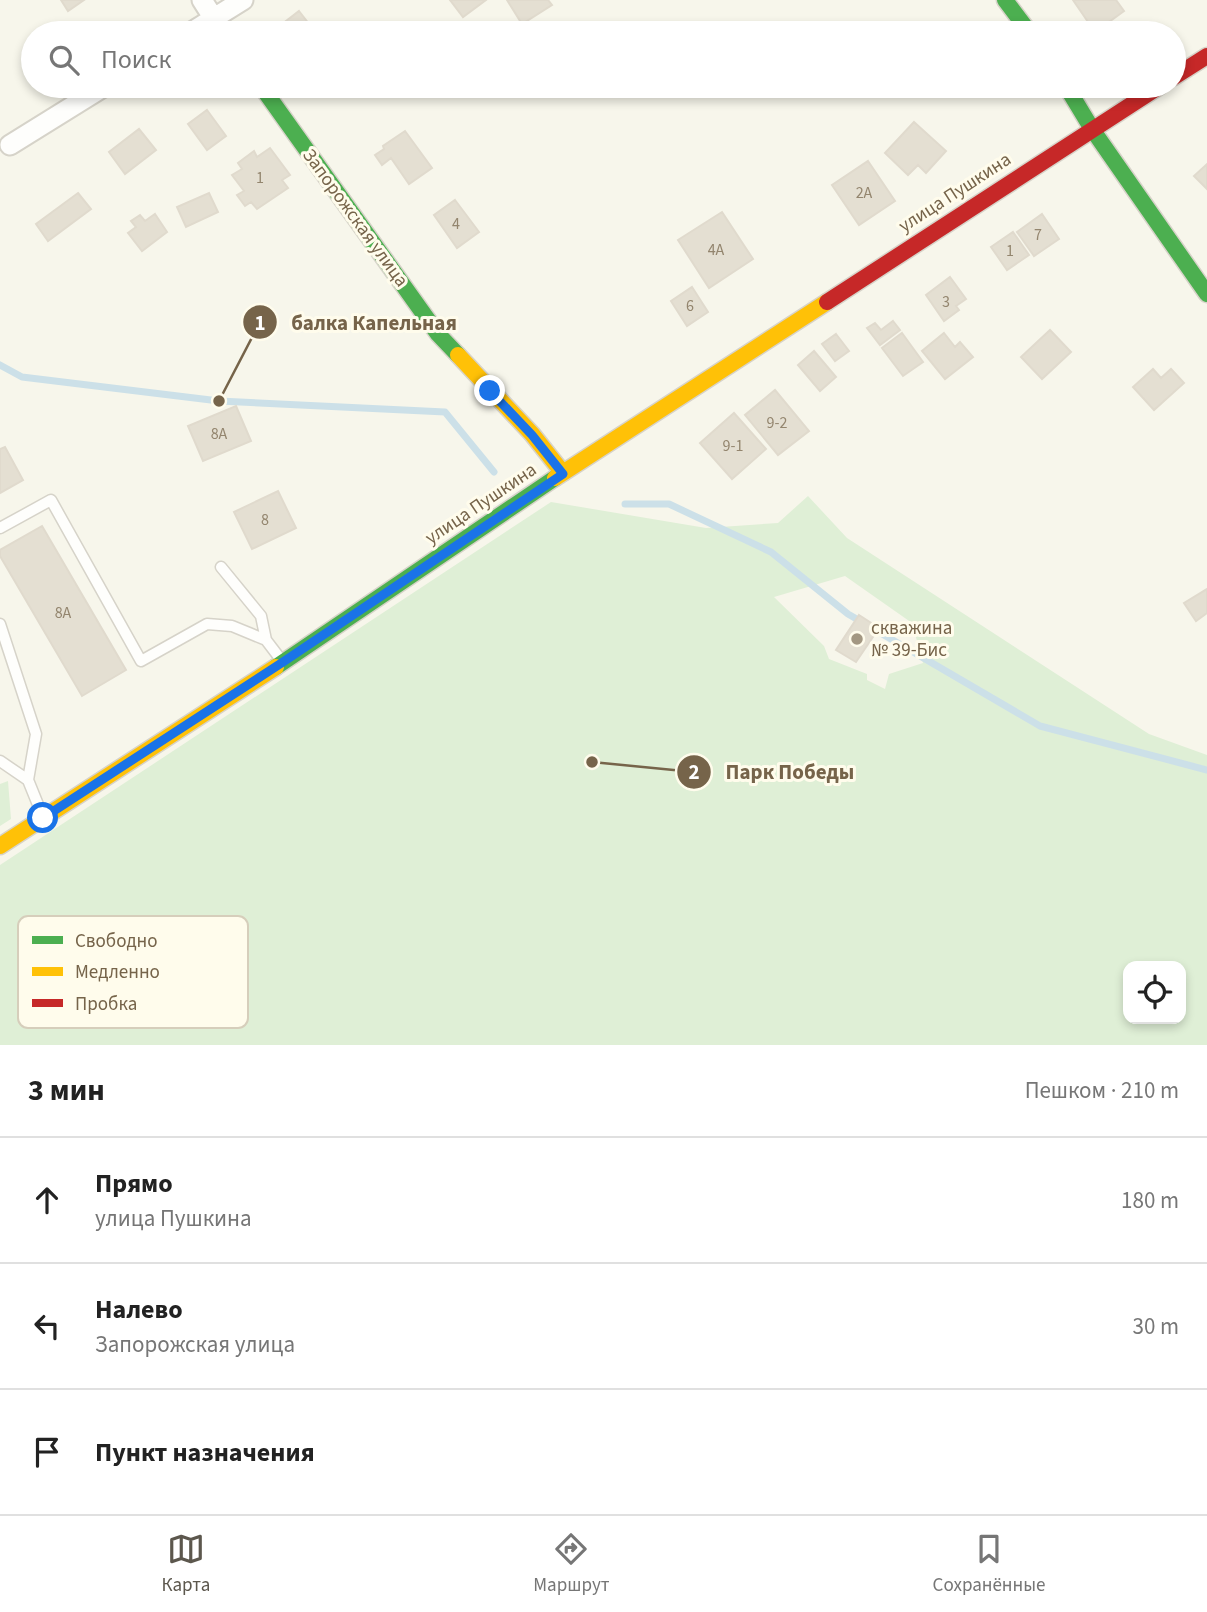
<!DOCTYPE html>
<html lang="ru">
<meta charset="utf-8">
<style>
:root{--surface:#fff;--page:#f2f2f2;--text:#222;--muted:#767676;--line:#e0e0e0;--accent:#5c574d}
body{margin:0;font-family:"Source Sans 3",sans-serif;background:var(--page);color:var(--text)}
.controls{position:absolute;right:21px;bottom:21px;display:grid;overflow:hidden;border-radius:14px;box-shadow:0 4px 10px #0003}
.controls button{width:63px;height:63px;display:grid;place-items:center;padding:0;border:0;border-bottom:2px solid var(--line);background:var(--surface);color:var(--text);font:35px sans-serif}
.stop{position:absolute;width:21px;height:21px;margin:-16px;border:5px solid #1a73e8;border-radius:50%;background:#fff}
.stop.end{background:#1a73e8;border-color:#fff;box-shadow:0 2px 7px #0008}
.list{margin:0;padding:0;list-style:none}
h2{display:flex;justify-content:space-between;align-items:center;height:91px;margin:0;padding:0 28px;font-size:30px}
h2 small{font-size:23px;font-weight:400;color:var(--muted)}
.list li{display:grid;grid-template-columns:46px 1fr auto;gap:21px;align-items:center;box-sizing:border-box;height:126px;padding:0 28px;border-top:2px solid var(--line)}
.list b{display:block;font-size:26px;white-space:nowrap}
.list p{margin:0;font-size:23px;white-space:nowrap;color:var(--muted)}
.list em{font-size:23px;font-style:normal;color:var(--muted)}
.icon{flex:none;width:38px;height:38px;fill:none;stroke:currentColor;stroke-width:2;stroke-linecap:round;stroke-linejoin:round}
.map{position:relative;flex:none;width:1207px;height:1045px;overflow:hidden}
.search{position:absolute;background:var(--surface);box-shadow:0 4px 10px #0003;left:21px;right:21px;top:21px;height:77px;display:flex;align-items:center;gap:18px;box-sizing:border-box;padding:0 24px;border-radius:38px;color:var(--muted);font-size:26px}
.sheet{height:469px;background:var(--surface)}
nav{display:flex;justify-content:space-around;align-items:center;box-sizing:border-box;height:98px;border-top:2px solid var(--line);background:var(--surface);font-size:19px;color:var(--muted)}
nav a{display:grid;justify-items:center;gap:4px}
nav .on{color:var(--accent)}
.map>svg:first-child{display:block}
.green{fill:#dfefd6;fill-rule:evenodd}
.lines{fill:none;stroke-linecap:round;stroke-linejoin:round}
.stream{stroke:#cce0e8;stroke-width:7}
.building{fill:#e4dfd2;stroke:#e0dacd;stroke-width:2}
.lane-casing{stroke:#d6d3c9;stroke-width:13}
.street-casing{stroke:#d6d3c9;stroke-width:23}
.fast-casing{stroke:#d7d3c9;stroke-width:19}
.slow-casing{stroke:#d7d3c9;stroke-width:19}
.jam-casing{stroke:#d7d3c9;stroke-width:19}
.lane{stroke:#fefefc;stroke-width:10}
.street{stroke:#fefefc;stroke-width:19}
.fast{stroke:#4caf50;stroke-width:16}
.slow{stroke:#ffc107;stroke-width:16}
.jam{stroke:#c62828;stroke-width:16}
.route{stroke:#1a73e8;stroke-width:9}
.poi-dot{fill:#a39782;stroke:#fffcec;stroke-width:2.5}
.labels{text-anchor:middle;dominant-baseline:central;stroke-width:6;stroke-linejoin:round;paint-order:stroke}
.number-label{font-size:16px;fill:#93856e}
.street-label{font-size:19px;fill:#76644a;stroke:#fffcec}
.poi-label{font-size:19px;fill:#76644a;stroke:#fffcec;text-anchor:start}
.key{fill:#fffcec;stroke:#d6cebb;stroke-width:2}
.key-label{font-size:19px;fill:#76644a}
.leader{fill:none;stroke:#76644a;stroke-width:2.5}
.callout-dot{fill:#76644a;stroke:#fffcec;stroke-width:2.5}
.mark-label{font-size:21px;text-anchor:middle;font-weight:bold;fill:#fff}
.callout-label{font-size:21px;text-anchor:middle;font-weight:bold;fill:#76644a;stroke:#fffcec;stroke-width:6;stroke-linejoin:round;paint-order:stroke}
</style>
<div class="map">
<svg width="1207" height="1045" viewBox="0 0 1207 1045">
<rect width="100%" height="100%" fill="#f7f6eb"/>
<!-- green -->
<path class="green" d="M808 496 847 538 1149 734 1207 755V1045H0V865L551 502 706 528 778 523ZM845 576 912 623 923 663 889 674 885 689 867 680V674L829 659 824 646 774 597ZM1181 966V1019H1128V966Z
M8 781 11 819 0 826V784Z"/>
<g class="lines">
<!-- stream -->
<path class="stream" d="M0 365 22 377 219 401 445 412 494 472
M625 504H669L771 552 848 614 1040 726 1207 770"/>
</g>
<!-- building -->
<path class="building" d="M61 0H84L68 11Z
M450 0H486L463 17Z
M507 0H548L552 5 522 24Z
M1073 0H1116L1124 11 1095 32Z
M299 11 316 33H275L273 31Z
M207 110 226 136 207 150 188 124Z
M914 122 946 151 926 173 918 165 908 175 885 153Z
M139 129 156 150 125 174 109 152Z
M405 131 432 168 409 184 391 158 382 165 375 155 384 149 383 146Z
M270 148 290 175 282 180 288 188 257 209 251 202 245 206 237 195 244 191 232 175 242 169 238 163 254 151 257 157Z
M868 161 895 201 859 225 832 185Z
M1207 164V189L1194 176Z
M78 193 91 209 48 241 36 224Z
M209 193 218 212 186 227 177 207Z
M455 200 479 232 457 248 434 215Z
M722 212 753 259 709 288 678 240Z
M155 214 167 232 142 251 128 233 136 227 131 221 140 215 145 221Z
M1042 214 1059 239 1034 256 1017 232Z
M1013 232 1029 255 1007 270 991 247Z
M950 277 966 299 956 306 959 310 944 321 926 295Z
M692 287 708 312 687 326 671 301Z
M893 321 900 330 880 345 867 328 875 323 881 330Z
M1050 330 1071 352 1042 379 1021 357Z
M902 333 923 362 903 376 882 348Z
M944 333 955 347 960 342 973 357 945 379 922 351Z
M836 334 849 351 835 361 822 344Z
M814 351 836 377 820 391 798 365Z
M1153 369 1161 378 1171 369 1184 383 1154 410 1133 387Z
M775 390 809 431 778 455 745 415Z
M236 406 251 441 203 461 188 426Z
M734 413 766 449 732 479 700 443Z
M5 447 23 480 0 493V449Z
M278 491 296 528 252 549 234 512Z
M42 526 126 670 82 696 0 556V550Z
M1207 589V613L1196 621 1184 603Z
M859 615 879 628 856 662 836 650Z"/>
<g class="lines">
<defs>
<path id="lane" d="M0 528 51 500 141 661 207 624 232 626 266 640 282 661
M221 567 261 616 266 640
M0 624 36 734 28 780 43 817
M0 761 28 780"/>
<path id="street" d="M202 0 223 33
M190 33 243 0
M10 145 105 86"/>
<path id="fast" d="M1005 0 1030 33
M261 86 438 334 458 355
M1066 86 1092 129 1207 294
M276 667 555 478"/>
<path id="slow" d="M458 355 532 434 563 473
M555 478 827 302
M0 846 276 667"/>
<path id="jam" d="M1174 77 1207 56
M827 302 1160 86"/>
</defs>
<!-- lane casing -->
<use href="#lane" class="lane-casing"/>
<!-- street casing -->
<use href="#street" class="street-casing"/>
<!-- fast casing -->
<use href="#fast" class="fast-casing"/>
<!-- slow casing -->
<use href="#slow" class="slow-casing"/>
<!-- jam casing -->
<use href="#jam" class="jam-casing"/>
<!-- lane -->
<use href="#lane" class="lane"/>
<!-- street -->
<use href="#street" class="street"/>
<!-- fast -->
<use href="#fast" class="fast"/>
<!-- slow -->
<use href="#slow" class="slow"/>
<!-- jam -->
<use href="#jam" class="jam"/>
</g>
<g class="lines">
<!-- route -->
<path class="route" d="M43 818 283 662 563 474 532 435 490 391"/>
</g>
<!-- markers -->
<circle class="poi-dot" cx="857" cy="639" r="7"/>
<g class="labels">
<!-- number labels -->
<g class="number-label">
<text x="260" y="178">1</text>
<text x="864" y="193">2А</text>
<text x="456" y="224">4</text>
<text x="1038" y="235">7</text>
<text x="716" y="250">4А</text>
<text x="1010" y="251">1</text>
<text x="946" y="302">3</text>
<text x="690" y="306">6</text>
<text x="777" y="423">9-2</text>
<text x="219" y="434">8А</text>
<text x="733" y="446">9-1</text>
<text x="265" y="520">8</text>
<text x="63" y="613">8А</text>
</g>
<!-- street labels -->
<g class="street-label">
<text transform="translate(955 193) rotate(-33)">улица Пушкина</text>
<text transform="translate(355 218) rotate(54)">Запорожская улица</text>
<text transform="translate(481 504) rotate(-34)">улица Пушкина</text>
</g>
<!-- poi labels -->
<g class="poi-label">
<text x="871" y="628">скважина<tspan x="871" dy="22">№ 39-Бис</tspan></text>
</g>
</g>
<!-- legend -->
<rect x="18" y="916" width="230" height="112" rx="10" class="key"/>
<rect x="32" y="936" width="31" height="8" fill="#4caf50"/>
<rect x="32" y="967" width="31" height="9" fill="#ffc107"/>
<rect x="32" y="999" width="31" height="8" fill="#c62828"/>
<g class="key-label">
<text x="75" y="947">Свободно</text>
<text x="75" y="978">Медленно</text>
<text x="75" y="1010">Пробка</text>
</g>
<!-- callouts -->
<path class="leader" d="M219 401L260 322M592 762L694 772"/>
<g class="callout-dot">
<circle cx="219" cy="401" r="7"/>
<circle cx="592" cy="762" r="7"/>
<circle cx="260" cy="322" r="18"/>
<circle cx="694" cy="772" r="18"/>
</g>
<g class="mark-label">
<text x="260" y="330">1</text>
<text x="694" y="779">2</text>
</g>
<g class="callout-label">
<text x="374" y="330">балка Капельная</text>
<text x="790" y="779">Парк Победы</text>
</g>
</svg>
<div class="controls">
<button><svg class="icon" aria-label="locate" viewBox="0 0 24 24"><circle cx="12" cy="12" r="6"/><path d="M12 2v4M12 18v4M2 12h4M18 12h4"/></svg></button>
</div>
<div class="stop" style="left:43px;top:818px"></div>
<div class="stop end" style="left:490px;top:391px"></div>
<div class="search"><svg class="icon" aria-label="search" viewBox="0 0 24 24"><circle cx="10" cy="10" r="6"/><path d="M15 15l6 6"/></svg>Поиск</div>
</div>
<section class="sheet">
<h2>3 мин<small>Пешком · 210 m</small></h2>
<ul class="list">
<li><svg class="icon" aria-label="ahead" viewBox="0 0 24 24"><path d="M12 20V5M6 11l6-6 6 6"/></svg><div><b>Прямо</b><p>улица Пушкина</p></div><em>180 m</em></li>
<li><svg class="icon" aria-label="left" viewBox="0 0 24 24"><path d="M17 20v-9H6M10 6l-5 5 5 5"/></svg><div><b>Налево</b><p>Запорожская улица</p></div><em>30 m</em></li>
<li><svg class="icon" aria-label="arrive" viewBox="0 0 24 24"><path d="M6 21V4h12l-3 4 3 4H6"/></svg><div><b>Пункт назначения</b></div></li>
</ul>
</section>
<nav>
<a class="on"><svg class="icon" aria-label="map" viewBox="0 0 24 24"><path d="M3 6l6-2 6 2 6-2v14l-6 2-6-2-6 2zM9 4v14M15 6v14"/></svg>Карта</a>
<a><svg class="icon" aria-label="directions" viewBox="0 0 24 24"><path d="M12 3l9 9-9 9-9-9zM9 14v-3h6M13 9l2 2-2 2"/></svg>Маршрут</a>
<a><svg class="icon" aria-label="saved" viewBox="0 0 24 24"><path d="M7 4h10v16l-5-4-5 4z"/></svg>Сохранённые</a>
</nav>
